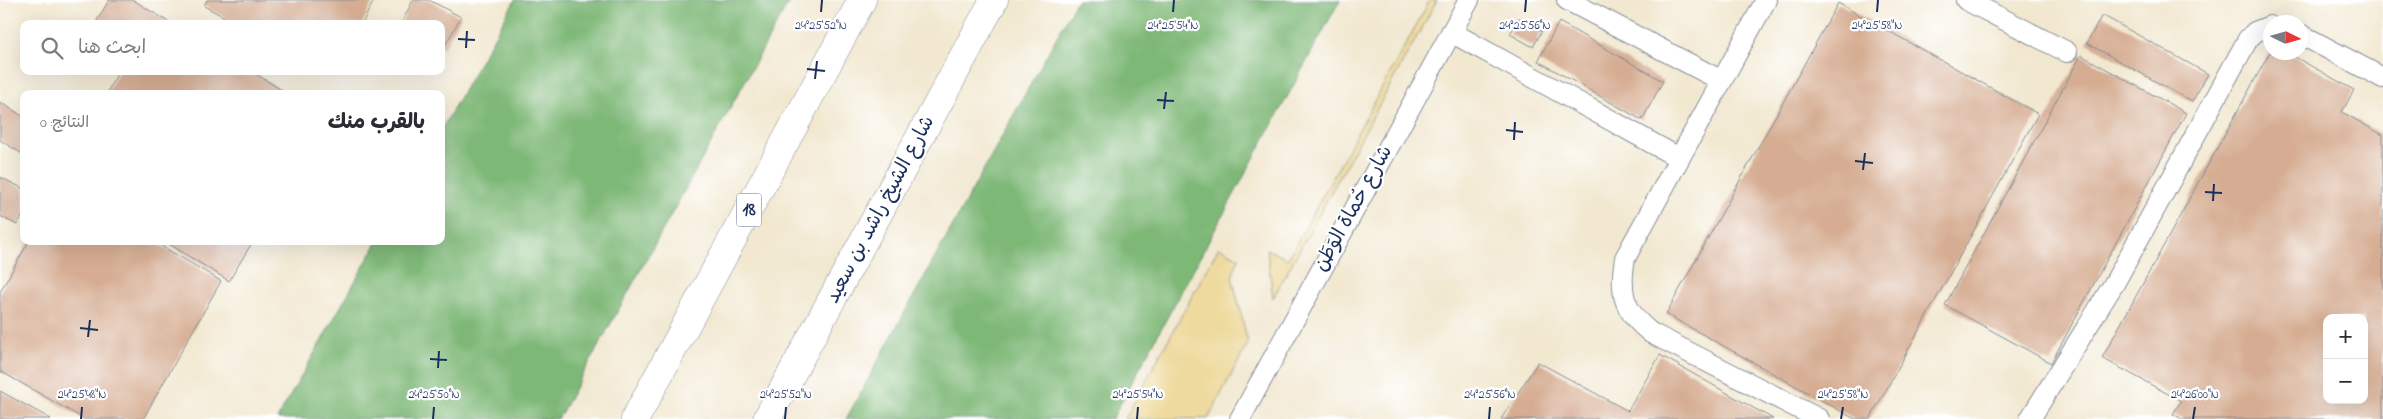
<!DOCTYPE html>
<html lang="ar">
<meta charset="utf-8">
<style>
:root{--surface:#fff;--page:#f2f2f3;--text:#2b2b33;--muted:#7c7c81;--line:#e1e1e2}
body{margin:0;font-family:"Indie Flower","Playpen Sans Arabic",sans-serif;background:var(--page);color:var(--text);direction:rtl}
.controls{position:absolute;right:15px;bottom:15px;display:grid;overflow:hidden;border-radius:10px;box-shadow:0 5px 20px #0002}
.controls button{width:45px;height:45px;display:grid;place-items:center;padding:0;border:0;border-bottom:1px solid var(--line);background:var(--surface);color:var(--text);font:25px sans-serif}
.compass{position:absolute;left:2263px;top:15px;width:45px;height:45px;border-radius:50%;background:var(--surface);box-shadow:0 5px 20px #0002;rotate:95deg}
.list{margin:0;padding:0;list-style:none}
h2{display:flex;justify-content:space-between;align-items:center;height:65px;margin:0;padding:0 20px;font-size:21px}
h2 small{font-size:16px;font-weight:400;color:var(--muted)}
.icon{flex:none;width:28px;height:28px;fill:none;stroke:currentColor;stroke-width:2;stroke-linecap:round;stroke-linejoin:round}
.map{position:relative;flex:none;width:2383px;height:419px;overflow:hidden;direction:ltr}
.search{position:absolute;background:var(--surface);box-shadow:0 5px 20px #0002;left:20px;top:20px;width:425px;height:55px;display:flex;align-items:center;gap:12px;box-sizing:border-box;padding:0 18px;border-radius:10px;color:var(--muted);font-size:19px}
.panel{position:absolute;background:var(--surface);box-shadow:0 5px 20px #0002;left:20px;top:90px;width:425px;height:155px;border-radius:10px;direction:rtl}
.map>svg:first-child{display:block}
.forest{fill:#7eb877;stroke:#4c746a}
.sand{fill:#eeda9e;stroke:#84847e}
.building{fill:#d6ad93;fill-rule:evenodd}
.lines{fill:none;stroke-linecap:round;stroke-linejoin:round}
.lane-casing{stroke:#868c97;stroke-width:22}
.primary-casing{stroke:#868c97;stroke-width:29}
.lane{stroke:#fff;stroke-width:20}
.primary{stroke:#fff;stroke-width:28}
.ticks{fill:none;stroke:#1b2f5e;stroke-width:2}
.labels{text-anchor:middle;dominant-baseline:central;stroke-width:4.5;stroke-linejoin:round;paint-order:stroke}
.shield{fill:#fff;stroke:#5f6d8e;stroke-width:1}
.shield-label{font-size:19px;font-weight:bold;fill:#1b2f5e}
.street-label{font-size:20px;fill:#1b2f5e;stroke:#fff}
.ticks-label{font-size:12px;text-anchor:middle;fill:#1b2f5e;stroke:#fff;stroke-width:4.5;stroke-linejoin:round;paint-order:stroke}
</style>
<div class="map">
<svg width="2383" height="419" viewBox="0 0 2383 419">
<rect width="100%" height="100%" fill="#fff"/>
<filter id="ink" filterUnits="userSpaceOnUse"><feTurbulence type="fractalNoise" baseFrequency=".02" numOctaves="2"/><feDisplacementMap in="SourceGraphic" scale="10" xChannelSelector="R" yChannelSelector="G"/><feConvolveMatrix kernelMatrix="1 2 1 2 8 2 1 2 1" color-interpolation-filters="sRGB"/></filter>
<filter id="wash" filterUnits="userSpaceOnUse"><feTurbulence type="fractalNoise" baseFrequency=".0096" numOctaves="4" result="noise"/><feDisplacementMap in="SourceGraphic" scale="20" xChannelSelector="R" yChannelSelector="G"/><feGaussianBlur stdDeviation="1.12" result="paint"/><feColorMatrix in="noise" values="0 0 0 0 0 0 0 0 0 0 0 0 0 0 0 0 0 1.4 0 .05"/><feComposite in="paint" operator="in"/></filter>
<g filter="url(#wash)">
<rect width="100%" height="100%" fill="#f2e8d0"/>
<!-- forest -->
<path class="forest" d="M515 0H790L558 419H277L378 241H441V130Z
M1077 0H1340L1112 419H846Z"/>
<!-- sand -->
<path class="sand" d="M1430 0H1437L1273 298 1267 249 1288 259Z
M1219 247 1239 258 1232 277 1248 343 1208 419H1125Z"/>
<g id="blocks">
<!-- building -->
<path class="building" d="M109 0H133L172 24H95Z
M207 0H374L362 24H238L204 6Z
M413 0H429L461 17 443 49 441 48V24H401Z
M1838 3 2038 114 1870 419H1855L1666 314Z
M2102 15 2208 74 2192 102 2087 43Z
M1519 18 1542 31 1533 47 1510 34Z
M1559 22 1663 81 1642 120 1538 61Z
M2270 52H2286L2354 90 2342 112 2383 135V419H2182L2173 414 2181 401 2102 358ZM2327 318H2364V400H2327Z
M2081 55 2186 113 2051 363 1945 305Z
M119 71H251L288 94H106Z
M0 102 24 117V155L0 140Z
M0 177 24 189V213L17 225 0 216Z
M29 241H153L221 281 143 419H84L0 371V292Z
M164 241H253L229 281Z
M1660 355 1773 419H1501L1538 362 1628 411Z
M0 391 51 419H0Z"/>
</g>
</g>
<g filter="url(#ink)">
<use href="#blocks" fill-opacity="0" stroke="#868c97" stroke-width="1"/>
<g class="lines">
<defs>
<path id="lane" d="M1567 0 1722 81
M1766 0 1625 258C1619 292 1623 311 1651 333L1819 419
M1966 0 2067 52
M1451 32 1679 158
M2300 34 2383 78
M1240 419 1469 0
M2030 419 2115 282 2248 39 2255 32 2270 26"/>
<path id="primary" d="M635 419 862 0
M767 419 994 0"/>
</defs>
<!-- lane casing -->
<use href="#lane" class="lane-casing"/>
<!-- primary casing -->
<use href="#primary" class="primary-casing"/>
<!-- lane -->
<use href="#lane" class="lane"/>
<!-- primary -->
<use href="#primary" class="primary"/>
</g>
</g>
<!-- ticks -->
<path class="ticks" d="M821 12 822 0M1173 12 1174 0M1525 12 1526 0M1877 12 1878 0M458 39 475 40M466 48 467 31M807 69 825 71M815 79 817 61M1157 100 1174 101M1164 109 1166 92M1506 130 1523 132M1514 140 1515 122M1855 161 1873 163M1863 170 1865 153M2205 192 2222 193M2213 201 2214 184M80 328 98 330M88 337 90 320M430 359 447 360M438 368 439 351M81 419 82 407M433 419 434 407M785 419 786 407M1137 419 1138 407M1489 419 1490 407M1841 419 1843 407M2193 419 2195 407"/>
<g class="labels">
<!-- shield labels -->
<rect class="shield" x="736.5" y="193.5" width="25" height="33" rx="4"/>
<g class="shield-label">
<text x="749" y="210">18</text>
</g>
<!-- street labels -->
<g class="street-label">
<text transform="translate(1354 209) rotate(-61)">شارع حُماة الوَطَن</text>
<text transform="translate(881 210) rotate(-62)">شارع الشيخ راشد بن سعيد</text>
</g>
</g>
<g class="ticks-label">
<text x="821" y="29">24°25'52"N</text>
<text x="1173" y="29">24°25'54"N</text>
<text x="1525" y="29">24°25'56"N</text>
<text x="1877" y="29">24°25'58"N</text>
<text x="82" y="398">24°25'48"N</text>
<text x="434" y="398">24°25'50"N</text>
<text x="786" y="398">24°25'52"N</text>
<text x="1138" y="398">24°25'54"N</text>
<text x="1490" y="398">24°25'56"N</text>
<text x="1843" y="398">24°25'58"N</text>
<text x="2195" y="398">24°26'00"N</text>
</g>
</svg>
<div class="controls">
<button>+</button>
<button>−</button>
</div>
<svg class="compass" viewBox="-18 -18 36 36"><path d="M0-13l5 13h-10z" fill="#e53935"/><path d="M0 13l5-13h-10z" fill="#7c7c81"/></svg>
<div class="search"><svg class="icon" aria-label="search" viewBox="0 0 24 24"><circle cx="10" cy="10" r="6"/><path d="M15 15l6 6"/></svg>ابحث هنا</div>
<section class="panel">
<h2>بالقرب منك<small>النتائج: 0</small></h2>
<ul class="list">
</ul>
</section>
</div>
